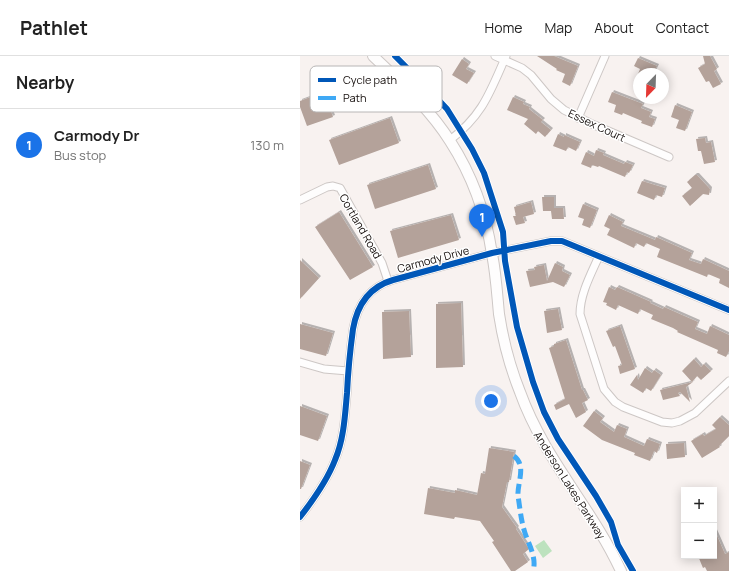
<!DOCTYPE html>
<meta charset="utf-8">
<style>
:root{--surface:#fff;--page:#f2f2f2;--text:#222;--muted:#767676;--line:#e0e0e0;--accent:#1a73e8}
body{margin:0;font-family:Manrope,sans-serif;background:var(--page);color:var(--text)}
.controls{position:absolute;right:12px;bottom:12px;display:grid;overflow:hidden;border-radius:0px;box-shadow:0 2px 10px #0003}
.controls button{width:36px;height:36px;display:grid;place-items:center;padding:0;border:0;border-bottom:1px solid var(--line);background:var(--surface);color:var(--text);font:20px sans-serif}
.compass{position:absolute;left:333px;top:12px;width:36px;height:36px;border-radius:50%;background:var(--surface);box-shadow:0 2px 10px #0003;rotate:203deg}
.you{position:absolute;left:191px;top:345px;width:14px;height:14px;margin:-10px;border:3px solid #fff;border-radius:50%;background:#1a73e8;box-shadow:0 0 0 6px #1a73e833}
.badge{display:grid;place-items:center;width:26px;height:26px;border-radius:50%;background:var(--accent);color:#fff;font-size:13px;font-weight:700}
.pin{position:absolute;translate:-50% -33px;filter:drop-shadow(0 1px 2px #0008)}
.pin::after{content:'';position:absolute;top:21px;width:14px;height:12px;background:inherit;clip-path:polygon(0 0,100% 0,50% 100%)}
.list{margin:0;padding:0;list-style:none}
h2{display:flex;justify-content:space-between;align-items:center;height:52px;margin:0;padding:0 16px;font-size:17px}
h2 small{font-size:13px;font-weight:400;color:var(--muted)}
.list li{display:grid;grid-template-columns:26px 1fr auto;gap:12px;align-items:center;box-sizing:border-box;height:72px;padding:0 16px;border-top:1px solid var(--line)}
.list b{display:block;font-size:15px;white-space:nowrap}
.list p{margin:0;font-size:13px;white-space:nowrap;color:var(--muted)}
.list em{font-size:13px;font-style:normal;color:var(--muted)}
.map{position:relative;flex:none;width:429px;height:515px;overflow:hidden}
header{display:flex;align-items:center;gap:24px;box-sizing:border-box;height:56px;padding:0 20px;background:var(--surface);border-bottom:1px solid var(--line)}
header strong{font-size:19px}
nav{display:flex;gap:22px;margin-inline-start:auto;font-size:14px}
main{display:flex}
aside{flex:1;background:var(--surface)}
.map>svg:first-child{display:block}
.green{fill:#bde2be}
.building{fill:#b4a29a;filter:url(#shadow)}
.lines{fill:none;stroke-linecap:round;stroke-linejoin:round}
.street-casing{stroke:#cdc7c5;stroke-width:9}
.secondary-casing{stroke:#cdc7c5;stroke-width:12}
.street{stroke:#fefdfd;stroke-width:7}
.secondary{stroke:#fefdfd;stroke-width:10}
.quiet{stroke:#3fa9f5;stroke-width:5;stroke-dasharray:10 5;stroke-linecap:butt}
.cycleway-casing{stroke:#fff;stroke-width:8}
.cycleway{stroke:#0057b8;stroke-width:6}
.labels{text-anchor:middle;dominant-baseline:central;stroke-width:3;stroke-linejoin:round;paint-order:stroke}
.street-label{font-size:11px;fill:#140d0b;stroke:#fff}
.key{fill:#fff;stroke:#b8b6b6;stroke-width:1}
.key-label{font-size:11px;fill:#140d0b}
</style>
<header>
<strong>Pathlet</strong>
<nav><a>Home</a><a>Map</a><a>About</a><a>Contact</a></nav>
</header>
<main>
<aside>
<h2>Nearby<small></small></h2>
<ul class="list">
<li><span class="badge">1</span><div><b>Carmody Dr</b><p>Bus stop</p></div><em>130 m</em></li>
</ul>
</aside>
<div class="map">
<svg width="429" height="515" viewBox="0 0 429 515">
<defs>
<filter id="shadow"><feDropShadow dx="2" dy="-2" stdDeviation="0" flood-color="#0004"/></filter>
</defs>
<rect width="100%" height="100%" fill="#f8f2f0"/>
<!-- green -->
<path class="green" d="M244 484 252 495 243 502 235 490Z"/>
<!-- building -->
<path class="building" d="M237 0H254L278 10 270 30 262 26 265 18 256 14 257 13Z
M403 0H410L417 13 414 15 421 28 413 32 409 25 406 26 398 12 405 8Z
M338 2 357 10 353 18H338L340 13 334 10Z
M162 3 169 8 166 13 174 17 167 28 152 19Z
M24 36 33 61 7 70 0 51V45Z
M312 36 343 48 341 52 351 56 349 61 355 63 352 71 341 67 342 65 323 57 322 59 314 56 316 49 308 46Z
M213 41 224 46 223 48 230 51 229 53 243 64 241 66 251 74 245 81 238 75 236 78 224 68 228 63 207 54Z
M375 49 392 56 385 75 376 72 379 64 371 61Z
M90 62 99 87 39 109 29 84Z
M258 78 264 81V79L280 86 276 95 268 91 266 95 253 90Z
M405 82 406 87 411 86 415 106 404 108 401 95H398L396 83Z
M296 94 304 97 303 99 324 108 325 106 333 109 329 117 327 116 325 121 299 110 298 111 292 109 291 112 281 108 286 96 294 100Z
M128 109 136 133 75 153 67 129Z
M395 119H397L410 133 409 139 403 138 390 150 382 140 392 132 387 126Z
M342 125 365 132 362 141 356 139 354 144 337 137Z
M242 141H254V152H263L264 163H252L251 155H243Z
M231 146 234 158 223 161 225 167 216 169 213 160H216L214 151Z
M283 148 297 154 290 172 282 169 284 163 278 161Z
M39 156 73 211 50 224 15 171Z
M151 159 159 184 98 202 90 175Z
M309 159 323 166 321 170 355 184 356 181 392 197 389 204 401 208 403 203 429 215V232L419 227 420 223 408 218 407 221 357 201 360 193 346 187 344 191 336 187 334 192 307 179 310 173 304 170Z
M0 204 19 222 0 243Z
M255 207 263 211 262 215 270 219 264 231 253 226 230 231 226 215 235 214 234 211 244 209 247 225Z
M309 231 315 234 317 231 351 246 350 247 363 253 364 251 398 266 395 273 407 278 410 270 429 279V295L426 301 417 297 418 294 377 276 378 275 373 272 351 263 353 259 340 253 338 258 318 249 316 254 306 249 307 247 303 246Z
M161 247 163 311 136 312V248Z
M258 253 262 274 247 277 244 255Z
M109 255 111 301 83 303 82 256Z
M0 268 33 277 26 300 0 293Z
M320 270 335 313 320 318 318 310 322 309 315 290 313 291 306 275Z
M266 284 282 334H283L288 344 282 347 286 356 276 362 269 348 256 354 254 349 265 343 249 292 254 290V288Z
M394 303 401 311 404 308 411 315 401 324 397 320 392 326 382 315Z
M345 312 352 317 354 314 361 319 351 335 346 332 343 337 330 329 337 319 338 324Z
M393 326 386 331 390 346 380 336 378 337 380 340 363 344 360 334Z
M0 350 27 360 18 385 0 379Z
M294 355 303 362 300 366 314 376 317 369 327 373 324 381 344 390 347 383 360 388 357 397 354 395 350 405 334 399 335 397 302 384 283 370Z
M420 361 429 369V380L419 390 420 391 402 402 391 385 403 378 404 380 416 373 412 369Z
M384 387 385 401 367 403 366 388Z
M189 392 214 396 209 426H207L202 451 217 472 216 473 229 493 223 498 228 506 215 515H211L192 486 194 485 180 465 155 461 154 463 124 458 128 432 155 437V434L177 439 181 417 185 418Z
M0 405 10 409 1 433H0Z
M414 473 425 498 429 496V515H407L405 511 403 512 398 500H414Z"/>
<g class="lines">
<defs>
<path id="street" d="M195 0 222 12 231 19 251 43 264 54 292 68 369 101
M278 62 305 0
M150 84C183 59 190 36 206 0
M0 144 27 131 33 130 40 132 82 207 88 225
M299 200C291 218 280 238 280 258L304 333 315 346 323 351 362 366 372 367 380 365 395 357 429 325
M0 306 24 313 48 315
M0 461C14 443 27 425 35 404 44 383 45 359 47 337 48 316 50 295 53 273 57 250 69 231 93 224L192 197 251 185H262L429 254"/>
<path id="secondary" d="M73 0C100 26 130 53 150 85 172 119 186 158 192 198 196 218 197 237 199 258 203 284 210 311 220 336 244 403 292 452 321 515"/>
</defs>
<!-- street casing -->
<use href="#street" class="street-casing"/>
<!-- secondary casing -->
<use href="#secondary" class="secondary-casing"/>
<!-- street -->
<use href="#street" class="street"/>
<!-- secondary -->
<use href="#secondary" class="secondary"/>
<!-- quiet -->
<path class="quiet" d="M214 400C227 410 217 427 218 440 220 452 221 465 225 477 229 489 237 502 233 515"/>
<defs>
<path id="cycleway" d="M95 0 133 38 147 53 172 93 184 117 203 176 205 205 217 271 233 326 244 356 258 383 296 440 311 466 318 489 333 515
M0 461C14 443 27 425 35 404 44 383 45 359 47 337 48 316 50 295 53 273 57 250 69 231 93 224L192 197 251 185H262L429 254"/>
</defs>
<!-- cycleway casing -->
<use href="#cycleway" class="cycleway-casing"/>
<!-- cycleway -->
<use href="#cycleway" class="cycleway"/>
</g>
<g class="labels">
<!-- street labels -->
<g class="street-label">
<text transform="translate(297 69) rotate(25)">Essex Court</text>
<text transform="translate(61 170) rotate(60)">Cortland Road</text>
<text transform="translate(133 203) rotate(-15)">Carmody Drive</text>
<text transform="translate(270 429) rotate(58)">Anderson Lakes Parkway</text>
</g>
</g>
<!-- legend -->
<rect x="10" y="10" width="132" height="46" rx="6" class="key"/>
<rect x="18" y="22" width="18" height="4" fill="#0057b8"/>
<rect x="18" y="40" width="18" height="4" fill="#3fa9f5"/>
<g class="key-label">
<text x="43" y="28">Cycle path</text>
<text x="43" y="46">Path</text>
</g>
</svg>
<div class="controls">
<button>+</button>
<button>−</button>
</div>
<svg class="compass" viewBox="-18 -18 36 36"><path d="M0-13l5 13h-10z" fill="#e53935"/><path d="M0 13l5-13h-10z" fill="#767676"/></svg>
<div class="you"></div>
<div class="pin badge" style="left:182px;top:181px">1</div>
</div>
</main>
